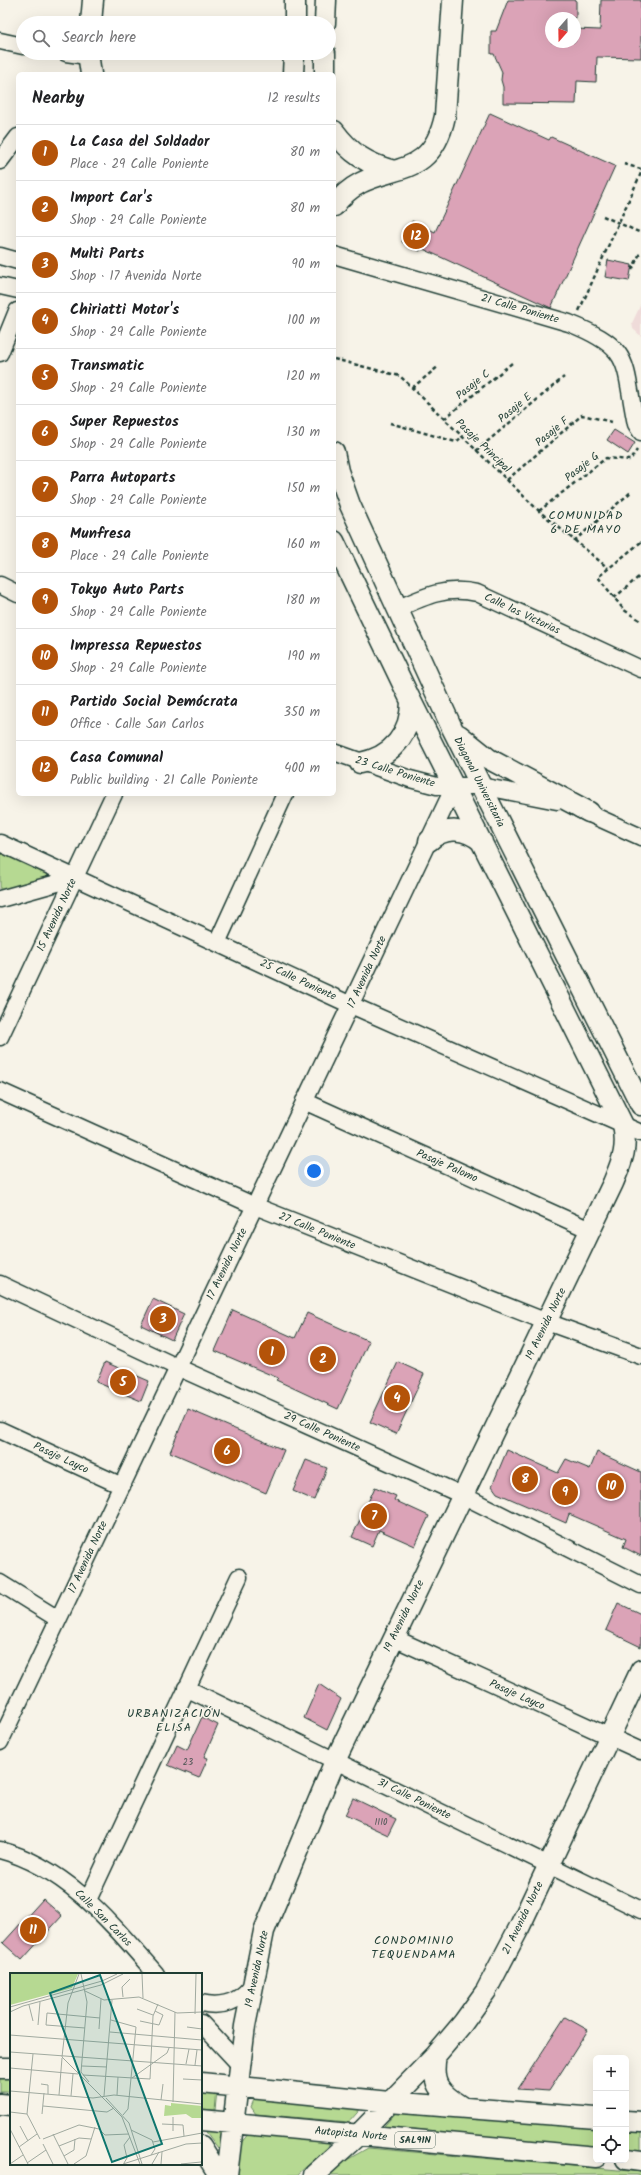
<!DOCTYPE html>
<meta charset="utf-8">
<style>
:root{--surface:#fff;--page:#f6f6f6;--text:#202124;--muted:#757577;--line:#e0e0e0;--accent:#b45309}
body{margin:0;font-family:Kalam,sans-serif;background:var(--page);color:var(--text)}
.controls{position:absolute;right:12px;bottom:12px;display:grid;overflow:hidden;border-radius:6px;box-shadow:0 4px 16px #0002}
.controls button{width:36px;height:36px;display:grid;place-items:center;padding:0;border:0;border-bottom:1px solid var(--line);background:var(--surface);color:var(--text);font:20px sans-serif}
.compass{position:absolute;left:545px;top:12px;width:36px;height:36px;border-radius:50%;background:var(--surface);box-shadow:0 4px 16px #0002;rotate:200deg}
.you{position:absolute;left:314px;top:1171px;width:14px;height:14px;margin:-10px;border:3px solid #fff;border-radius:50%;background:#1a73e8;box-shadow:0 0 0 6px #1a73e833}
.badge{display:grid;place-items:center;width:26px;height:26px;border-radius:50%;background:var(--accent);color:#fff;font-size:13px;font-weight:700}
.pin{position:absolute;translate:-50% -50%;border:2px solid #fff;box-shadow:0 1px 4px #0006}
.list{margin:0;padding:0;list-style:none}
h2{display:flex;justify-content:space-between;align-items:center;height:52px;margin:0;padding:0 16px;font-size:17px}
h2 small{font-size:13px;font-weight:400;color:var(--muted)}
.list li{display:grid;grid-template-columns:26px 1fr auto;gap:12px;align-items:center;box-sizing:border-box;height:56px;padding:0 16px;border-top:1px solid var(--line)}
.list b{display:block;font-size:15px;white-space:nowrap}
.list p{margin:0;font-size:13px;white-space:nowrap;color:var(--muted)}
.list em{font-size:13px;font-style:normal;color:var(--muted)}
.icon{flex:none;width:22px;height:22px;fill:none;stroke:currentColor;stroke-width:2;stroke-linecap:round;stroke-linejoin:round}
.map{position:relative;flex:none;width:641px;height:2175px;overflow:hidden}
.search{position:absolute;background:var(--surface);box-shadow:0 4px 16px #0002;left:16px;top:16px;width:320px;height:44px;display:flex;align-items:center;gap:10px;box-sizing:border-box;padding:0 14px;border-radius:22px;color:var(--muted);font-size:15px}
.panel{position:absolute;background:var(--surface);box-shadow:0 4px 16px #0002;left:16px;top:72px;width:320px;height:724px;border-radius:6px}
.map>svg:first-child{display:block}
.built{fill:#efdbd9}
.green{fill:#b6d992;stroke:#6a8b63}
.building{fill:#dba3b7;stroke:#1f3d34}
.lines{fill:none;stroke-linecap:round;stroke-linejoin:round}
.minor-casing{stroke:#1f3d34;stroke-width:19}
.major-casing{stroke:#1f3d34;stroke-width:23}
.path{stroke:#1f3d34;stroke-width:2.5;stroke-dasharray:4 3;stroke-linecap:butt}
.minor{stroke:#f7f3e8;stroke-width:16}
.major{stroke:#f7f3e8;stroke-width:20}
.labels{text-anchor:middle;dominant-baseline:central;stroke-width:3;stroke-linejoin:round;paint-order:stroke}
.number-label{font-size:9px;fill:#4e5655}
.shield{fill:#f7f3e8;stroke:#60746a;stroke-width:1}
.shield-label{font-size:10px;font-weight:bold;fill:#1f3d34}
.street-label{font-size:11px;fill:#1f3d34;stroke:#f7f3e8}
.neighbourhood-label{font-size:12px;letter-spacing:1px;fill:#1f3d34;stroke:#f7f3e8}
.inset-road{fill:none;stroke:#a1aaa0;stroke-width:1}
.view{fill:#0f766e;fill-opacity:0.15;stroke:#0f766e;stroke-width:2}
.inset-edge{fill:none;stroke:#1f3d34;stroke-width:2}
</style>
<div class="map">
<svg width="641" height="2175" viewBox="0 0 641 2175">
<rect width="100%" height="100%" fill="#f7f3e8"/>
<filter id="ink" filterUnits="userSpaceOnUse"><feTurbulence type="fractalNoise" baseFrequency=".025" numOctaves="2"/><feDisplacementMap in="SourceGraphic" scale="8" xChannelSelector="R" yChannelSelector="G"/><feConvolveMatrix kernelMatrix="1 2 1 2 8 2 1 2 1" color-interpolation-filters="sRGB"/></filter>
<g filter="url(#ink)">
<!-- built -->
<path class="built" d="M641 304V336L633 329 632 323Z"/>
<!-- green -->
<path class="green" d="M0 844 75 878 0 899Z
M0 2074 11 2075V2092H0Z
M201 2090 217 2091 215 2110 201 2109Z
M255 2097 364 2105 349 2122 256 2114 251 2107Z
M401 2107 596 2125V2148L384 2126Z
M201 2125 228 2127 222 2149 218 2148Z
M626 2127 641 2129V2153L626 2151Z
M249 2133 330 2141 328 2147 297 2175H235L241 2143Z
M368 2148 641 2172V2175H327L336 2166Z"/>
<!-- building -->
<path class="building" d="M508 0H576V18H551V42H575V29L600 30 601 0H641V58L597 57 596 82 577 81 576 104 503 103V87L501 80 502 72 494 54H491V31H496Z
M490 113 549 140 551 137 615 166 551 308 421 248 420 251 402 242 412 221 435 232Z
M608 260 632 265 629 281 605 277Z
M614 430 635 443 628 454 607 440Z
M153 1299 184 1314 172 1340 141 1325Z
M233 1310 295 1338 307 1313 369 1341 338 1409 276 1380 278 1378 215 1351Z
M105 1362 149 1381 141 1401 96 1382Z
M398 1362 424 1374 396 1434 370 1422Z
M188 1409 284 1450 266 1493 170 1452Z
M507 1450 558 1473 566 1459 590 1469 597 1452 641 1472V1556L623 1547 626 1539 569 1514 566 1523 497 1493 492 1486Z
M306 1460 327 1468 314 1500 293 1491Z
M375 1487 396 1496 394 1500 429 1516 415 1546 379 1530 372 1546 352 1537Z
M618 1603 641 1614V1647L606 1630Z
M319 1684 341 1699 327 1730 304 1718Z
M202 1717 218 1725 204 1757 208 1758 199 1778 168 1765 177 1745 187 1750Z
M353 1798 396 1819 388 1835 345 1815Z
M43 1899 62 1916 22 1960 3 1943Z
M565 2017 588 2030 569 2060 549 2091 518 2089Z"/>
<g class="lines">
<defs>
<path id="minor" d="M0 41 23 46
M66 53 87 56
M0 161 18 137
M334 255 569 323C634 349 623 362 636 424L641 432
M0 256 18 261
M0 286 18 290
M0 353 17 311
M0 585 18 594
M399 608C425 596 447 586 477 593L641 669
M334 752 410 779 437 786H481L557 801
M579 809 641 837
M0 843 351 1005 641 1133
M0 899 75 878
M217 943 285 794
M0 1037 114 794
M0 1091 255 1206 547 1322 641 1356
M304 1101 590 1230
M0 1284 177 1367 462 1495 641 1585
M0 1430 122 1486
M0 1583 58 1619
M394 1638 641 1751
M186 1688 641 1910
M0 1742 454 787
M0 1850C68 1868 112 1924 156 1974
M88 1900 239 1577
M201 2003C222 2008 240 2002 253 1984
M201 2023 240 2065"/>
<path id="major" d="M91 23 93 0
M295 23V0
M325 23 326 0
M88 53 91 74
M293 74 294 53
M325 74V53
M334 131C350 153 367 164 394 171
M334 206C372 154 429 192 445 116L453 0
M334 452 338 471 350 505 452 728 641 1105
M459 735 489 759 589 812
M360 763C392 757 411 734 411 701
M429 841C445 826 466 828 482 842
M436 2055C431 2083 438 2092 462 2107
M0 2068H11
M201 2083 389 2102 596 2118
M0 2104 11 2105
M201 2120 596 2157
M626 2121 641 2122
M201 2146 219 2175
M626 2159 641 2161
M227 2175 245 2026 264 1931 335 1761 613 1183C622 1161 628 1149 623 1125L411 701 334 541
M314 2175 358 2135 436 2055 463 2023 486 1991 519 1928 641 1670"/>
</defs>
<!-- minor casing -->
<use href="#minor" class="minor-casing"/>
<!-- major casing -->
<use href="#major" class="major-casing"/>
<!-- path -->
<path class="path" d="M624 164 641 169
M603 216 641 233
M632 270 641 251
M579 311 641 173
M334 359 400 376 539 511 608 568
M412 388 439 366
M444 419 512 363
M390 423 456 442 462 437
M476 451 564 377
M507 480 582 415 612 422
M539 511 606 458 630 460 637 450
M574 541 631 492
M641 542 598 577 624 610 641 621
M614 598 641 575"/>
<!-- minor -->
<use href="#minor" class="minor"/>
<!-- major -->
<use href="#major" class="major"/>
</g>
</g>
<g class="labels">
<!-- number labels -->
<g class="number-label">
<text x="188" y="1762">23</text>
<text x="381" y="1822">1110</text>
</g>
<!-- shield labels -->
<rect class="shield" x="395" y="2132" width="40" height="16" rx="3"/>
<g class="shield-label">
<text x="415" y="2140">SAL91N</text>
</g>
<!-- street labels -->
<g class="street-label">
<text transform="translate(520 309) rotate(16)">21 Calle Poniente</text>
<text transform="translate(473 385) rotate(-39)">Pasaje C</text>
<text transform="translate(515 408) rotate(-40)">Pasaje E</text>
<text transform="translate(552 432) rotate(-40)">Pasaje F</text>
<text transform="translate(483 446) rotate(44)">Pasaje Principal</text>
<text transform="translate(582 467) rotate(-38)">Pasaje G</text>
<text transform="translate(522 614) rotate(25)">Calle las Victorias</text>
<text transform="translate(395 772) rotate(17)">23 Calle Poniente</text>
<text transform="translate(479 782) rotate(63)">Diagonal Universitaria</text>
<text transform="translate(57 915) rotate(-65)">15 Avenida Norte</text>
<text transform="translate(367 972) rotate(-65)">17 Avenida Norte</text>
<text transform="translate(298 980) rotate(25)">25 Calle Poniente</text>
<text transform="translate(447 1166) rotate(24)">Pasaje Palomo</text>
<text transform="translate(317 1231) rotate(22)">27 Calle Poniente</text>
<text transform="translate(227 1264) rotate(-64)">17 Avenida Norte</text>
<text transform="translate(546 1324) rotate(-64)">19 Avenida Norte</text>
<text transform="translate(322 1432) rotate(24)">29 Calle Poniente</text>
<text transform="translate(61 1458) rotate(25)">Pasaje Layco</text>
<text transform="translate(88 1557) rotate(-65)">17 Avenida Norte</text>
<text transform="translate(404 1616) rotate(-64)">19 Avenida Norte</text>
<text transform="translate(517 1695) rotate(24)">Pasaje Layco</text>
<text transform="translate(414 1799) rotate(26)">31 Calle Poniente</text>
<text transform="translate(103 1918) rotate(45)">Calle San Carlos</text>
<text transform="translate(523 1918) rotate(-64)">21 Avenida Norte</text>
<text transform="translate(257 1969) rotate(-78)">19 Avenida Norte</text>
<text transform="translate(351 2134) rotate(5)">Autopista Norte</text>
</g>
<!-- neighbourhood labels -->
<g class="neighbourhood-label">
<text x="586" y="515">COMUNIDAD<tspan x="586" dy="14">6 DE MAYO</tspan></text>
<text x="174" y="1713">URBANIZACIÓN<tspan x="174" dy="14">ELISA</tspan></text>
<text x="414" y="1940">CONDOMINIO<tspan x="414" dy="14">TEQUENDAMA</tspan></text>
</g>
</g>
<!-- overview -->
<g transform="translate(10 1973)">
<rect width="192" height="192" fill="#f7f3e8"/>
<path d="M0 1H68L62 15 0 32ZM161 130 192 133V145H182L176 141 154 143 155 132 161 133Z" fill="#b6d992"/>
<path class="inset-road" d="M69 1 58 30 52 84 112 144 130 191M71 1 77 29 71 99 79 109M132 1 133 25M75 18 94 27 129 24 167 40 192 39M113 24 112 14 120 6M19 32 23 48M0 34 92 8 107 1M127 36 143 42M0 39 13 33 91 12 113 1M185 41 186 1M101 47 126 54 118 136 113 142M130 48 149 52 153 42 145 38M28 52 30 29M177 54 192 56M75 55 36 52 37 40 90 45M89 56 91 26M100 59 192 67M0 62 192 77M0 79 192 93M176 91 179 76M185 92 187 77M72 93 97 94M0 95 68 101M73 102 140 106 143 43 148 31M122 105 157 80 159 75M173 106 192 107M31 111 38 112V121M0 118 83 125 104 122 192 131M49 122 52 85M107 122 108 104M61 123 63 101M94 123 102 27M96 125 119 150 132 191M151 127 153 111M163 129 165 39M33 133 97 139 104 135M0 139 17 141M17 141 23 81M17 141 30 166M32 141 34 120M163 144V158M152 151 173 152 174 163M10 153 18 168M0 156 18 191M121 157 142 167 145 176 141 182M43 161 58 191M33 166 69 152 89 156 95 162 119 161M143 169 192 160M33 171 43 191M49 173 69 165 81 166M9 174 27 161M54 183 64 177 65 166M17 190 36 177M114 190 117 185 114 172 120 164M0 191 13 182M64 191 76 183 85 154M113 191 176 171 192 170M142 191 149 179M151 191 152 179M171 191 191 189"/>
<path class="view" d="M90 2 152 171 102 189 40 20Z"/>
<rect width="192" height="192" class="inset-edge"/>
</g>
</svg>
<div class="controls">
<button>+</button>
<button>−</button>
<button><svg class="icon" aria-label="locate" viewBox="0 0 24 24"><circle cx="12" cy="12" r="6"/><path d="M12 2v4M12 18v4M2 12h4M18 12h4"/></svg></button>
</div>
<svg class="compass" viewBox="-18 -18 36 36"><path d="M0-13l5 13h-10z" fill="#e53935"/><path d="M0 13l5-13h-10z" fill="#757577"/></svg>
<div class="you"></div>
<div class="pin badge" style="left:272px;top:1352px">1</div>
<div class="pin badge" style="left:323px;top:1359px">2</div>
<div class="pin badge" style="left:163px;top:1319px">3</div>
<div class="pin badge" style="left:397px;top:1398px">4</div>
<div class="pin badge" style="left:123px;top:1382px">5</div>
<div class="pin badge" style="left:227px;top:1451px">6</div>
<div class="pin badge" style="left:374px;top:1516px">7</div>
<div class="pin badge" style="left:525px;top:1479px">8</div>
<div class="pin badge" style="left:565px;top:1492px">9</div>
<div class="pin badge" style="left:611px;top:1486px">10</div>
<div class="pin badge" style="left:33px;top:1930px">11</div>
<div class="pin badge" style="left:416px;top:236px">12</div>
<div class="search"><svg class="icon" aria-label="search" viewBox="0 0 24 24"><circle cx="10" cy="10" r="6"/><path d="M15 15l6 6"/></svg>Search here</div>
<section class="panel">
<h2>Nearby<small>12 results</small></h2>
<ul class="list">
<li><span class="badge">1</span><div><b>La Casa del Soldador</b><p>Place · 29 Calle Poniente</p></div><em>80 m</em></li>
<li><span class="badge">2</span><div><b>Import Car's</b><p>Shop · 29 Calle Poniente</p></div><em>80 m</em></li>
<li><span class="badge">3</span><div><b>Multi Parts</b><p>Shop · 17 Avenida Norte</p></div><em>90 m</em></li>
<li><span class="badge">4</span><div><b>Chiriatti Motor's</b><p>Shop · 29 Calle Poniente</p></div><em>100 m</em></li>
<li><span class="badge">5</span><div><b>Transmatic</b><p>Shop · 29 Calle Poniente</p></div><em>120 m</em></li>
<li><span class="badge">6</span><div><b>Super Repuestos</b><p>Shop · 29 Calle Poniente</p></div><em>130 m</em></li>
<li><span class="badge">7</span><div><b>Parra Autoparts</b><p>Shop · 29 Calle Poniente</p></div><em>150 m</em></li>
<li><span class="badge">8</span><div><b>Munfresa</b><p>Place · 29 Calle Poniente</p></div><em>160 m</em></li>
<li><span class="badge">9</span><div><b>Tokyo Auto Parts</b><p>Shop · 29 Calle Poniente</p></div><em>180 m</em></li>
<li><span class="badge">10</span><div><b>Impressa Repuestos</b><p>Shop · 29 Calle Poniente</p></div><em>190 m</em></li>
<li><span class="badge">11</span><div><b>Partido Social Demócrata</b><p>Office · Calle San Carlos</p></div><em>350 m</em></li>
<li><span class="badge">12</span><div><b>Casa Comunal</b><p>Public building · 21 Calle Poniente</p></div><em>400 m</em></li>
</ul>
</section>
</div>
